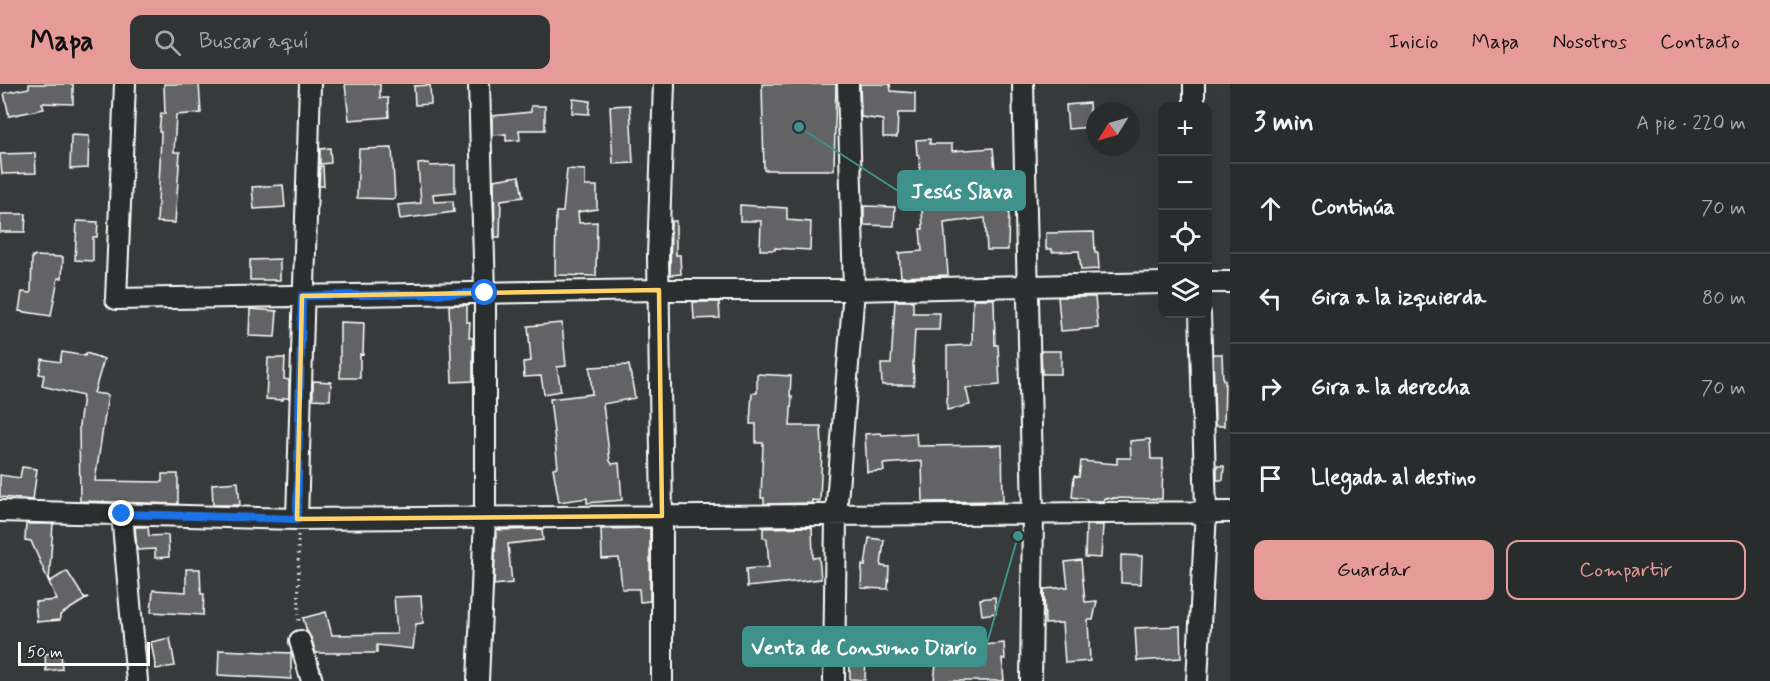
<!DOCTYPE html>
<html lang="es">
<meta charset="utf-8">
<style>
:root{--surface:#292c2c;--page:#313434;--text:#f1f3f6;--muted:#a5a7a9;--line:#454848;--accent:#e69b98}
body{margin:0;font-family:Mynerve,sans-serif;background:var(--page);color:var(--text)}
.controls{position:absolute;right:18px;top:18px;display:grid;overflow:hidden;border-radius:12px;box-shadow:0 6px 24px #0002}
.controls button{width:54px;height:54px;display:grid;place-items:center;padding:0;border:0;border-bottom:2px solid var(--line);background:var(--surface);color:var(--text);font:30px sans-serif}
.compass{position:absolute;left:1086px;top:18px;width:54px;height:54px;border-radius:50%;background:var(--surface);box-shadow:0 6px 24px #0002;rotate:233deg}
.scale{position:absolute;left:18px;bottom:15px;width:132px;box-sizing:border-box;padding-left:6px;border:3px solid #fff;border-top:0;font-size:16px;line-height:21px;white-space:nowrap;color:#fff;-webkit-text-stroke:4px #2a2d2e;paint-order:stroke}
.stop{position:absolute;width:18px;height:18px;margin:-14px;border:4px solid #1a73e8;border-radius:50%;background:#fff}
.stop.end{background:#1a73e8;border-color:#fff;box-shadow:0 2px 6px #0008}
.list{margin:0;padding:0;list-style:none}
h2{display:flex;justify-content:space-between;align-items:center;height:78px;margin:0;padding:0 24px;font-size:26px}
h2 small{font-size:20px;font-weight:400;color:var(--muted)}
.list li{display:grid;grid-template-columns:39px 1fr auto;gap:18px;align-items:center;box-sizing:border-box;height:90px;padding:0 24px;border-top:2px solid var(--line)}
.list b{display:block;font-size:22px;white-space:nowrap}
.list em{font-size:20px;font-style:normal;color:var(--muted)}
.actions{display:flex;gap:12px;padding:18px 24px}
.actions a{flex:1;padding:14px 0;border:2px solid var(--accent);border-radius:12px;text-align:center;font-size:21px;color:var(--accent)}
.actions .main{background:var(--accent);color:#111}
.icon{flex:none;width:33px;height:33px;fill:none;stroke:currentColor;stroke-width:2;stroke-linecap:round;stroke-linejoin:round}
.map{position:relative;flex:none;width:1230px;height:597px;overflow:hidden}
header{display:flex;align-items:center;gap:36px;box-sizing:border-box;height:84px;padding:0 30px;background:var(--accent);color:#111}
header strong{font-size:28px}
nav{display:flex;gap:33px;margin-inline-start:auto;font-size:21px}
.search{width:420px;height:54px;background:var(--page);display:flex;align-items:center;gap:15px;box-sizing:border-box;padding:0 21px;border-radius:12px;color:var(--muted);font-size:22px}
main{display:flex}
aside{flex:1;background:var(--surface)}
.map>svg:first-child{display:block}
.building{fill:#636465;stroke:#fff;stroke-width:1.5}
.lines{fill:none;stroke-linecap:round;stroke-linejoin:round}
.minor-casing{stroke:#fff;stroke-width:24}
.path{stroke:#fff;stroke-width:3;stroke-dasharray:1.5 4.5;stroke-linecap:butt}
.minor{stroke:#2a2d2e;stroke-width:20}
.route{stroke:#1a73e8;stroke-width:8}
.marked{fill:none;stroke:#ffd166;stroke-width:4.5;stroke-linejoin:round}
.leader{fill:none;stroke:#3f918b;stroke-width:2}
.callout-dot{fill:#3f918b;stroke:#2a2d2e;stroke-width:2}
.callout{fill:#3f918b;stroke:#3f918b;stroke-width:2}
.callout-label{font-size:21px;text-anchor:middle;font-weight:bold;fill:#fff}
</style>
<header>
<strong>Mapa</strong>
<div class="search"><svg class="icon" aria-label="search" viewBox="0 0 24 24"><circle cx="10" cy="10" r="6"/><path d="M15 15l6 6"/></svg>Buscar aquí</div>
<nav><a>Inicio</a><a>Mapa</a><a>Nosotros</a><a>Contacto</a></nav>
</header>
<main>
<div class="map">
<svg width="1230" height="597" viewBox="0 0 1230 597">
<rect width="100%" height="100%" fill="#373a3b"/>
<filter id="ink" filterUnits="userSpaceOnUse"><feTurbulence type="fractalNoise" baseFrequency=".0167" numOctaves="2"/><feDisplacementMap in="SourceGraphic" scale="12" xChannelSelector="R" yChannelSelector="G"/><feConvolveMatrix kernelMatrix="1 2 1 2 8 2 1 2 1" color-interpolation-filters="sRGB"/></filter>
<g filter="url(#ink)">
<!-- building -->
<path class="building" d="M29 0H73V20L42 19 44 25 9 32 4 9 29 4Z
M164 0H199L201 29 176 31 174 68H180L175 139 157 138 160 80 161 48H159L161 29 165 30Z
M345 0H380V14H388L389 33 349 36Z
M762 0H836L834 86H764Z
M860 0H890L891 7 915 9V29H898L897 53H883V36L861 33Z
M430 1 431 20 415 21 414 2Z
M573 15 590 17 589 30 572 29Z
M1089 19 1091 43 1068 45 1066 21Z
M630 21 633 79 613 80 610 22Z
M531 22H545V46H519L520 56 506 57V50L492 51V32L531 28Z
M71 51 89 52 88 84 70 85Z
M930 55V60H952V67L993 64 996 97 1002 98 1000 121H1009L1008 166H987L985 134 944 139 948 191 901 193 899 169 922 167 920 145H923L919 71H917L916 56Z
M330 64 331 79 320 80V65Z
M392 64 395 115 357 114 359 65Z
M35 69 36 89 2 90 0 70Z
M429 79 430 82 455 81V108L433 110 434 118 453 117 454 128 400 135 398 121 421 119 418 80Z
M320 82H323L324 102H319Z
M567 85 585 86V102H597V125L578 128 579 139 597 138 596 192 555 191 556 128H563Z
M519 92 523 113 501 116 500 153H495L494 96Z
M283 101 285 123 254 125 252 103Z
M740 121 787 124V136L811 138 810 166 775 164V166H760L761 137H740Z
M864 122 895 123 894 142 864 141Z
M0 130H26L25 148H0Z
M77 137 98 138 97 153H93V177L75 176Z
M671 137H676V171H680L681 190 670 191Z
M1094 148 1095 169H1098L1099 185 1081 186 1079 167 1052 168V165H1046V149Z
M32 172 63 173 62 194H58L51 232 19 227 22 208 31 209Z
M280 175V196H250V176Z
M1058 213H1095L1098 244 1061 247Z
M973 215H994L995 261H998L1000 301 966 304 970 321 947 326V262L972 261Z
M895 217H913V229H940L939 246H915L913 280 914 301H882L881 280H891Z
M693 218H719L720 234 694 235Z
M449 221H467V238H470L469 253 473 254V297L452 298Z
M250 225 277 227 275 253 249 252Z
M340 238 364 239 363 271 360 270V294H340Z
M562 239 566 282 557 283 561 307 544 310 541 292 524 293 523 278 531 277 528 242Z
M1041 267H1061V290H1042Z
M62 268 85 272 86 269 104 275 94 309 108 311 95 397 162 398V390H178V420L80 417 79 342 83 312 42 302 44 291 39 290 42 275 60 278Z
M1213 270H1222L1223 296H1225L1224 342H1215Z
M268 274H285L284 295 289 296V314H283V316L266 315Z
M629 281 635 314 603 320 610 377 612 380 619 379 622 416 587 419V414L559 418 553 384 558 383 550 315 592 310 590 283Z
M757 290 791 292 790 312H792L790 342H821L822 364 820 417 812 416V419L764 420V414H761L763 359H756V340H750L752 309H757Z
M313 297 331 298 330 316 313 315Z
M881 349 882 351 916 349 917 362 1002 361 1003 417 923 418 922 377 883 380 884 387 867 388 865 350Z
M1150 355 1151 375H1163L1162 415 1113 414V415L1104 414V417H1087V415L1072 413 1074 392 1079 393 1081 377 1117 380V374H1131L1130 357Z
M1217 382H1224L1223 396H1217Z
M22 383 37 385 33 416 0 413V391L20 394Z
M238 398 240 421H213L212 400Z
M26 440H53L49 498 31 457 25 456Z
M1086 441H1103L1101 474 1085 473Z
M135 443H148L149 452 168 451 169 473 155 474V465L137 466Z
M812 443 813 474 819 473 821 495 747 503 746 485 769 483 767 455 763 454V444Z
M650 444V517L640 518 639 505H622L619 474 602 475 601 445Z
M542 445 543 456 508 460 512 499 494 501 496 446Z
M869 454 884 456 881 482 889 483 888 505 861 504 862 481 865 482Z
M1121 471 1142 472 1141 500 1121 499Z
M1081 476 1085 518 1097 517 1093 536H1088L1090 577 1065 579 1062 539 1045 540 1044 505 1068 503 1065 478Z
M186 485H200L201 510H204L203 531 151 528 153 506 186 508Z
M67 487 84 514 89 513 60 531V536L37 538 35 518 57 516 49 498Z
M421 512 423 539 416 540 413 565 377 561V569H316L311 554 307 547 303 534 326 528 332 551 397 550 394 513Z
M995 513 996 529 982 531 980 515Z
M1180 542 1181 574 1137 577 1135 544Z
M864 552 866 572 865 596 850 595 849 553Z
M170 554 175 582 156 585 151 558Z
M1004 559 1005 575H1002L1004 597H934L937 572 964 576 963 563Z
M219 566 291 569V595L218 591Z
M61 568 62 585 46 587 45 570Z"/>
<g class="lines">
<defs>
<path id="minor" d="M125 0 116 215 659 206H854L1162 199
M1023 0 1033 428 1031 597
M1194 0V22
M1208 198H1230
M0 427 297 435 1230 428
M122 430 137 597
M297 435 310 0
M300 557 312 597
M478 597 485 433V209L479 0
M662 597V432L658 172 664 0
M834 597 836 430 854 206 848 0
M1197 597 1206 427 1200 230"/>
</defs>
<!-- minor casing -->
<use href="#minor" class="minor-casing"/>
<!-- path -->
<path class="path" d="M298 451 299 541"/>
<!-- minor -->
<use href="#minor" class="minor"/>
</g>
</g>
<g class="lines" filter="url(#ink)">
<!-- route -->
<path class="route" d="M122 430 297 435 302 212 485 209"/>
</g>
<!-- marked area -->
<path class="marked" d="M659 206 662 432 297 435 302 212Z"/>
<!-- callouts -->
<path class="leader" d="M799 43L898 107M1018 452L986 563"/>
<g class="callout-dot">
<circle cx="799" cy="43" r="6"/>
<circle cx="1018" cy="452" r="6"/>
</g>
<g class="callout">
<rect x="898" y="87" width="127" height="39" rx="6"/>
<rect x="743" y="543" width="243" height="39" rx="6"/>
</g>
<g class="callout-label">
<text x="962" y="114">Jesús Slava</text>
<text x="864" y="570">Venta de Consumo Diario</text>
</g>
</svg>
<div class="controls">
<button>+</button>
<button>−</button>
<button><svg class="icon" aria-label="locate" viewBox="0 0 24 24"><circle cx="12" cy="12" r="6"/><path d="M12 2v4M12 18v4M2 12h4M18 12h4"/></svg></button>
<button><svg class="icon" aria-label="layers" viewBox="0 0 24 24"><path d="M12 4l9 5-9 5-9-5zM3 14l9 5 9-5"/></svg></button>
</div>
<svg class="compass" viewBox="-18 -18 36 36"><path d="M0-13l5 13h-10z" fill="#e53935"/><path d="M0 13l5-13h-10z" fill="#a5a7a9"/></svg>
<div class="scale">50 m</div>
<div class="stop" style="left:485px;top:209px"></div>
<div class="stop end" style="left:122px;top:430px"></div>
</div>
<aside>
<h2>3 min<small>A pie · 220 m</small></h2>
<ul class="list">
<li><svg class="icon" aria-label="ahead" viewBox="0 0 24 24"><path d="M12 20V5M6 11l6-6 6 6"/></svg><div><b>Continúa</b></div><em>70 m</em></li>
<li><svg class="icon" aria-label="left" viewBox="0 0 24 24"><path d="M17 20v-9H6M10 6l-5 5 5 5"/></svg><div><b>Gira a la izquierda</b></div><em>80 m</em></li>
<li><svg class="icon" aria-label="right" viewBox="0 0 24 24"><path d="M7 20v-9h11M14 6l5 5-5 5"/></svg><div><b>Gira a la derecha</b></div><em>70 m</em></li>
<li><svg class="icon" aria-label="arrive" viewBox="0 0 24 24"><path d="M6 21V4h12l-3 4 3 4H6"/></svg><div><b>Llegada al destino</b></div></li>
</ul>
<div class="actions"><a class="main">Guardar</a><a>Compartir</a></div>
</aside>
</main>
